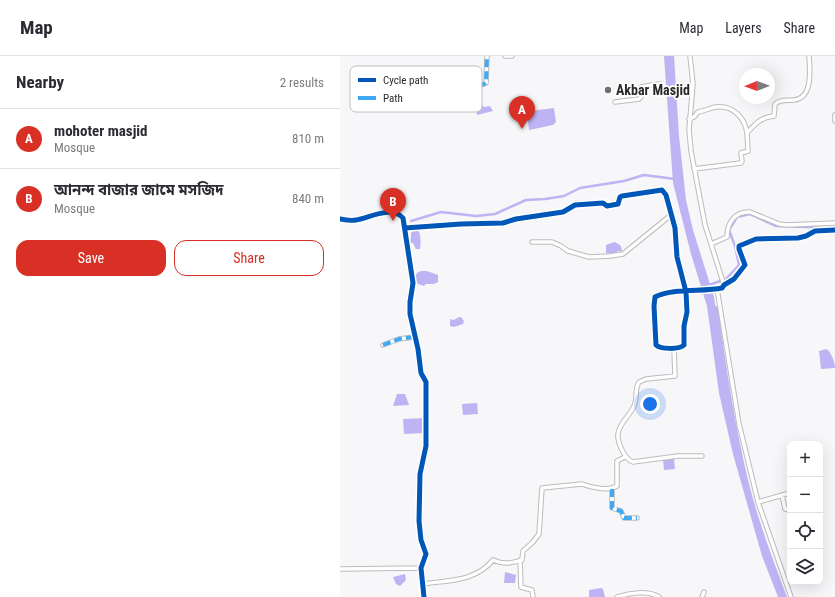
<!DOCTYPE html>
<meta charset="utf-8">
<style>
:root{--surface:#fff;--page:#f2f2f3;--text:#2b2b33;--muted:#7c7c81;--line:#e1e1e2;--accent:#d93025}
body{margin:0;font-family:"Roboto Condensed","Noto Sans Bengali",sans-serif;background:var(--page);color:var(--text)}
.controls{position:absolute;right:12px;bottom:12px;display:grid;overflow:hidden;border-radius:8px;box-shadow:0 4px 16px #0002}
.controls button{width:36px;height:36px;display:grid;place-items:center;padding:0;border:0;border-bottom:1px solid var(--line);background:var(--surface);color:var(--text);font:20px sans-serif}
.compass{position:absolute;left:399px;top:12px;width:36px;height:36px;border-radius:50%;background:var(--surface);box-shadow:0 4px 16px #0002;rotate:269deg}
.you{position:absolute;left:310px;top:348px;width:14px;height:14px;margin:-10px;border:3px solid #fff;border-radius:50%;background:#1a73e8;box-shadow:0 0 0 6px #1a73e833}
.badge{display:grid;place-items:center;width:26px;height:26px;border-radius:50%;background:var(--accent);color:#fff;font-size:13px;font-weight:700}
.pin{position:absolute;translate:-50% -33px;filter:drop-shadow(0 1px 2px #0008)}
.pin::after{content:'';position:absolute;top:21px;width:14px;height:12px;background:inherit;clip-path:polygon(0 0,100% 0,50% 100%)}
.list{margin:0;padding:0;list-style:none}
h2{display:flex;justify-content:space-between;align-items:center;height:52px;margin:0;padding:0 16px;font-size:17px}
h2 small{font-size:13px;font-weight:400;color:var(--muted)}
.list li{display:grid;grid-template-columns:26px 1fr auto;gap:12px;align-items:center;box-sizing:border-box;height:60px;padding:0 16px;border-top:1px solid var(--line)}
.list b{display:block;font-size:15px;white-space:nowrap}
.list p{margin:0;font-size:13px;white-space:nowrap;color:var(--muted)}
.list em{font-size:13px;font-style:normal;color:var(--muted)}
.actions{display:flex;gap:8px;padding:12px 16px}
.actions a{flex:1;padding:9px 0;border:1px solid var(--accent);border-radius:12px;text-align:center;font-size:14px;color:var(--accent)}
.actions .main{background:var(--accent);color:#fff}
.icon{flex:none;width:22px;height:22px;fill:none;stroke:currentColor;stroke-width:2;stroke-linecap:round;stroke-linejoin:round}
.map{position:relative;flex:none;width:495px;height:541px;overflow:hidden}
header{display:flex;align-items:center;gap:24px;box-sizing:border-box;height:56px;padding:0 20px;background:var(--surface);border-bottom:1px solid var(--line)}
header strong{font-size:19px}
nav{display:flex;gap:22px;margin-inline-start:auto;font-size:14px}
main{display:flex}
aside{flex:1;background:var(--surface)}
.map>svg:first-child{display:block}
.water{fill:#beb4f3}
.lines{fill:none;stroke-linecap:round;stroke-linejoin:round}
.canal{stroke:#beb4f3;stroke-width:2.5}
.minor-casing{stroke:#bcbcbe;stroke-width:5.5}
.minor{stroke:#fefefe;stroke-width:3.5}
.quiet{stroke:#3fa9f5;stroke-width:4;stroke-dasharray:8 4;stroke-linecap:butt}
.cycleway-casing{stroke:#fff;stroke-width:8}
.cycleway{stroke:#0057b8;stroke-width:5}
.poi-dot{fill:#707072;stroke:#fff;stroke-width:1.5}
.labels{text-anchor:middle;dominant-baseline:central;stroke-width:3.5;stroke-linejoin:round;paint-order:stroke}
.poi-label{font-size:14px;font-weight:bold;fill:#282829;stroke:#fff;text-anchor:start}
.key{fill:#fff;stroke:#bebebf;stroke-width:1}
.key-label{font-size:11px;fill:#282829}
</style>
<header>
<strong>Map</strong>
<nav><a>Map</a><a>Layers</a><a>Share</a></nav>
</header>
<main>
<aside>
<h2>Nearby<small>2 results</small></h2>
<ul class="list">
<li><span class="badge">A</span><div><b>mohoter masjid</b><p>Mosque</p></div><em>810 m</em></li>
<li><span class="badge">B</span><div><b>আনন্দ বাজার জামে মসজিদ</b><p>Mosque</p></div><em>840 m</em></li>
</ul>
<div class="actions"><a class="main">Save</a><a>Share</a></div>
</aside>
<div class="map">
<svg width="495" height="541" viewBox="0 0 495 541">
<rect width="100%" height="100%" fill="#f7f6f9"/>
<!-- water -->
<path class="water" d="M324 0H334L339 80 346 144 353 174 374 241 375 249 378 252C386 311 395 370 409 428 419 467 433 504 447 541H438L422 500 393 398 379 337 367 250 351 198 333 127Z
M142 49 144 51 150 50 153 55 137 59 136 52Z
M214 52 216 66 213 69 189 74 187 56 190 55Z
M78 174C81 178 81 187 80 193H76L73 187H70L69 183H71V177L73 175Z
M274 186C280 188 282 190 282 196L278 195 274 198 266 197V189Z
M81 215H87L98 219V226L94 228H86L84 230 78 228C75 224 75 221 77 217Z
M119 261H121L124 265 123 268 114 271 110 270V263L114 264Z
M486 293 489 295C492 300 495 306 495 312L481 313 479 295Z
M57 338H65L69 349 53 350Z
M137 347 138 358 123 359 122 348Z
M85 362V377L64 378 63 363Z
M334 402 335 413 324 414 323 403Z
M165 516 176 519 175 527H164Z
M65 518 66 524 60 530 56 528 53 521Z
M261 532 263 533 265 541H249V534Z"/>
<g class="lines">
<!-- canal -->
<path class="canal" d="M71 165 101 156 136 160 155 158 186 144 205 143 224 140 240 132 284 125 304 119 335 123
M369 229 386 223 399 209 395 190 389 174 397 161 410 158 436 170 495 172"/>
<defs>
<path id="minor" d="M165 0H172
M350 0 353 28 349 74 351 95 365 169 384 229
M116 38C120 37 122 34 125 33 132 29 140 31 146 27L147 0
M275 46 299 43 301 41V31L318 28H320L323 36 352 33
M495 59V65
M349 63 354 61 358 56C364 55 370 52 376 51 393 49 405 62 407 77 415 68 421 61 434 60L435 48C441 43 447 45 454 44 473 42 470 14 469 0
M354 113 401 107 402 105 401 97 408 95 407 77
M0 163C5 164 11 165 16 164 29 162 52 149 63 162L73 227 70 246V258L78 293 81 317 86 326V390L80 418 79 465 81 484 86 498 81 512 84 541
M65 172 121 168 163 167 176 163 223 156 235 149 263 147 267 150 278 148 280 141 282 140 322 134 326 139 335 172 337 201 346 236 347 256 344 270V289C339 294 320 293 316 289L314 250 315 241C332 232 363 236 382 232L384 229 394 223 405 209 399 193V190L416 183 458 182 466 180 475 175 495 174
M192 186H212L221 190 228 195 249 201 270 200 283 198 331 159
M371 188 387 181C387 167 395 155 410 156L439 168 447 169 495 167
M377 233 399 368 418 446 451 541
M43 289 59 283 74 281
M334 293 335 320 306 323 299 326C294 334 298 342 294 350 290 359 282 365 279 374 275 383 284 403 293 406L338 400H362
M272 433V452L281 455 284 462H297
M442 439 445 453 450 454
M418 446 450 437
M180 504 181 531 192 534 193 541
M0 513 81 512
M83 528C109 524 135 526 153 504 164 509 171 507 182 504L183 495 193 486 199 478 202 432 242 428C252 432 268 435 277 430V405L285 401
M277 541C289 537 308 534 319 541
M362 541 364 536"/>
</defs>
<!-- minor casing -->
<use href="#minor" class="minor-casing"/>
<!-- minor -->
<use href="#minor" class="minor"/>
<!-- quiet -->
<path class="quiet" d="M116 38C120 37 122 34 125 33 132 29 140 31 146 27L147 0
M43 289 59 283 74 281
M272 433V452L281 455 284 462H297"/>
<defs>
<path id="cycleway" d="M0 163C5 164 11 165 16 164 29 162 52 149 63 162L73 227 70 246V258L78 293 81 317 86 326V390L80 418 79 465 81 484 86 498 81 512 84 541
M65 172 121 168 163 167 176 163 223 156 235 149 263 147 267 150 278 148 280 141 282 140 322 134 326 139 335 172 337 201 346 236 347 256 344 270V289C339 294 320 293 316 289L314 250 315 241C332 232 363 236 382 232L384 229 394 223 405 209 399 193V190L416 183 458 182 466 180 475 175 495 174"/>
</defs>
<!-- cycleway casing -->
<use href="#cycleway" class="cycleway-casing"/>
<!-- cycleway -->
<use href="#cycleway" class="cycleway"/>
</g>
<!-- markers -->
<circle class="poi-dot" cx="268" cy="34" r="4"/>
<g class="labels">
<!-- poi labels -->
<g class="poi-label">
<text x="276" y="34">Akbar Masjid</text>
</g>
</g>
<!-- legend -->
<rect x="10" y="10" width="132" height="46" rx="6" class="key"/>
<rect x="18" y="22" width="18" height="4" fill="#0057b8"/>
<rect x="18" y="40" width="18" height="4" fill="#3fa9f5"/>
<g class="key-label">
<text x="43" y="28">Cycle path</text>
<text x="43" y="46">Path</text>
</g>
</svg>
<div class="controls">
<button>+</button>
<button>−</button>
<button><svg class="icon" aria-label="locate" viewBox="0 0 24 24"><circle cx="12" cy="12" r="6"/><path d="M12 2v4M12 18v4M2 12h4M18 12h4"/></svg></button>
<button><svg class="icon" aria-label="layers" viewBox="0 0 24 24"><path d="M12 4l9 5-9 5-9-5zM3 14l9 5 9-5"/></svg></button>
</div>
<svg class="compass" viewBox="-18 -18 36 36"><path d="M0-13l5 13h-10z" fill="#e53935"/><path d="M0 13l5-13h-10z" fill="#7c7c81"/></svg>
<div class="you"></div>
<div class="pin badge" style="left:182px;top:73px">A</div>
<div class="pin badge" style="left:53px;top:165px">B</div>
</div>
</main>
